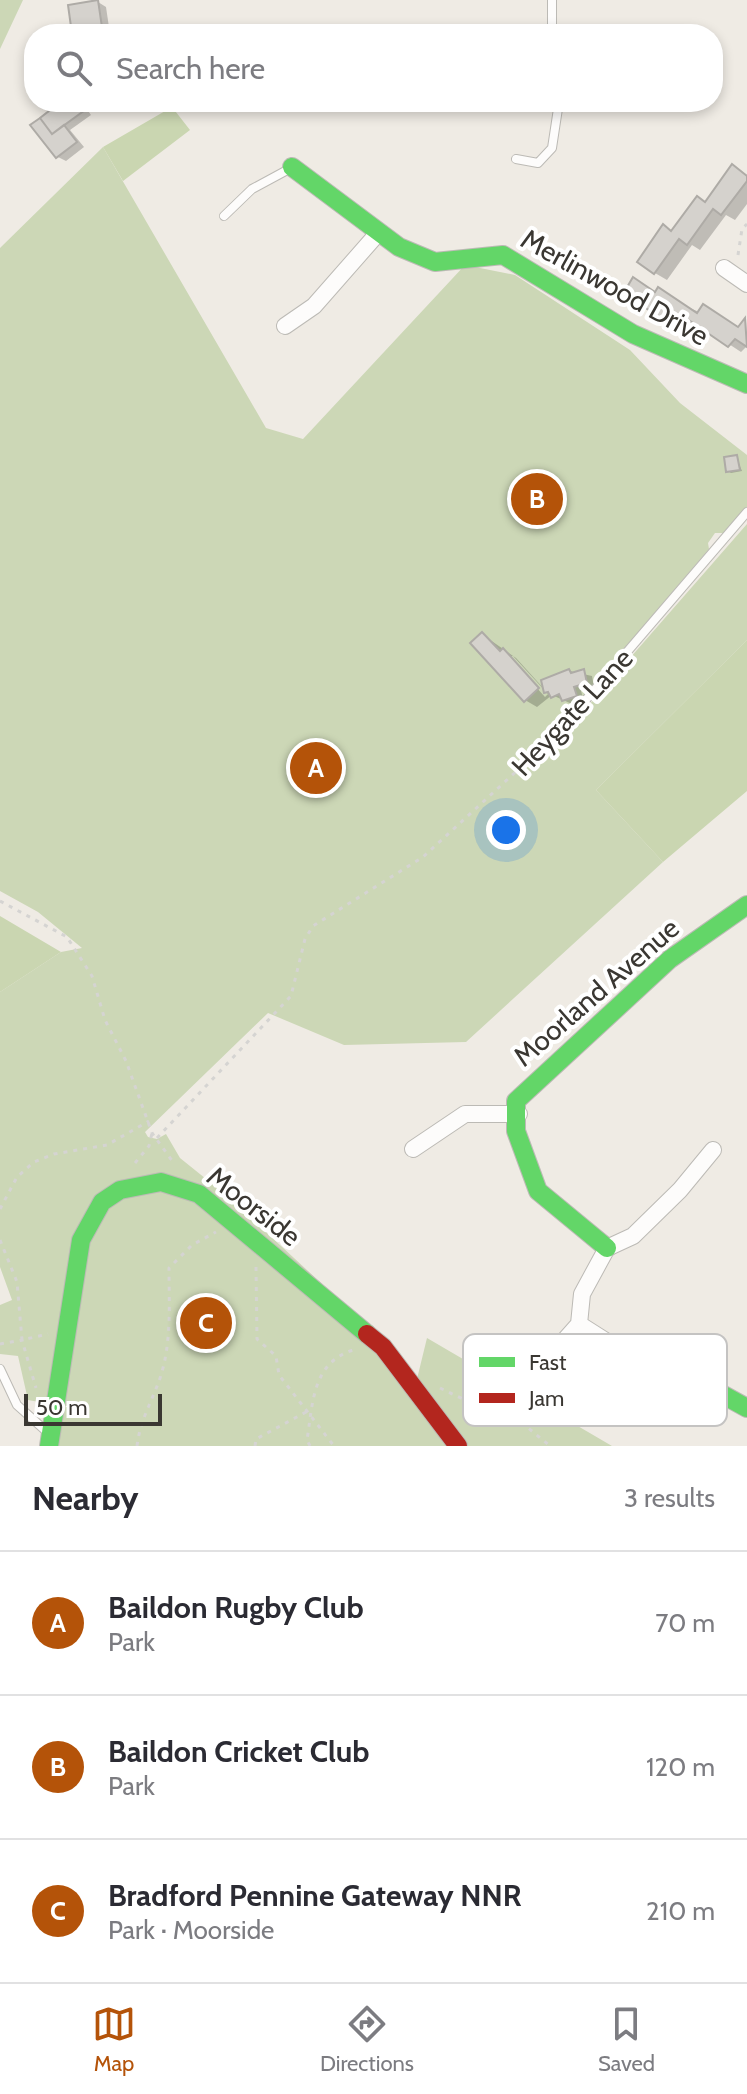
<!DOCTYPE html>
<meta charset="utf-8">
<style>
:root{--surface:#fff;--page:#f7f7f7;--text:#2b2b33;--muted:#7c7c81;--line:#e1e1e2;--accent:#b45309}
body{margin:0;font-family:Cabin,sans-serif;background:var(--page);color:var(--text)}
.scale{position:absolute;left:24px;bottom:20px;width:138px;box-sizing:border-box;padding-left:8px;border:4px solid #3a3732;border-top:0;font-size:22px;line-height:28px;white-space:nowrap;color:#3a3732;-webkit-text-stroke:6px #fff;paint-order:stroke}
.you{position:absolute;left:506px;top:830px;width:28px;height:28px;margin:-20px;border:6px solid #fff;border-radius:50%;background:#1a73e8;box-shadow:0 0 0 12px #1a73e833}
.badge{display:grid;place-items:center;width:52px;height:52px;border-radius:50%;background:var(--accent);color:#fff;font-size:26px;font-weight:700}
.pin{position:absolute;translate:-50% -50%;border:4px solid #fff;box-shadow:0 2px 8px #0006}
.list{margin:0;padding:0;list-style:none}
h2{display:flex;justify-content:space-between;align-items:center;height:104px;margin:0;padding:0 32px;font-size:34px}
h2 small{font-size:26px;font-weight:400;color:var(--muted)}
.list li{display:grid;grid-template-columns:52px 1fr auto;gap:24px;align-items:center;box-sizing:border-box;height:144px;padding:0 32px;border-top:2px solid var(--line)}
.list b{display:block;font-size:30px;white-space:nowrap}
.list p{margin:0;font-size:26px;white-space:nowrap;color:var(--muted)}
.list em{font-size:26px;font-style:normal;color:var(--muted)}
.icon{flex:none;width:44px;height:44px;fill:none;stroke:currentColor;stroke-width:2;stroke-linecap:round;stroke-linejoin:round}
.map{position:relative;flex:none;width:747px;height:1446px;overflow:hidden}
.search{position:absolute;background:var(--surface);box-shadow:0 4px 12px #0003;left:24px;right:24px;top:24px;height:88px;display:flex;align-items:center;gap:20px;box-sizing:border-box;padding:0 28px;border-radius:32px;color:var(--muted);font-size:30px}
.sheet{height:536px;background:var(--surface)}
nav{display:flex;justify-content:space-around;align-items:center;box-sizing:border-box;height:112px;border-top:2px solid var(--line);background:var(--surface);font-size:22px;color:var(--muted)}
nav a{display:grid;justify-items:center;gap:4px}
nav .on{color:var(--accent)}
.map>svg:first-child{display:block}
.green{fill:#ccd7b6}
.forest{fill:#cad6b1}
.shadow{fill:#0003;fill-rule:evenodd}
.building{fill:#d5d2cd;stroke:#aeaba6;stroke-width:2}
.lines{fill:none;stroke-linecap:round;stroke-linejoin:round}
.lane-casing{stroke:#bcbab5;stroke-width:10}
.street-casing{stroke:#bcbab5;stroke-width:18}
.fast-casing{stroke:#bcbab5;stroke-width:20}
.jam-casing{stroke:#bcbab5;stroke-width:20}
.path{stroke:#d5d4d2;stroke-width:3;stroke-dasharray:4 6;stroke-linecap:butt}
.lane{stroke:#fdfcfb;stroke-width:8}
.street{stroke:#fdfcfb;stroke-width:16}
.fast{stroke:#63d668;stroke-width:18}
.jam{stroke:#b3261e;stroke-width:18}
.labels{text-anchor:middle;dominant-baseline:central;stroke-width:8;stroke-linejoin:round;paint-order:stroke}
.street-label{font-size:28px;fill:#3a3732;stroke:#fff}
.key{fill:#fff;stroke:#c4c3c2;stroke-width:2}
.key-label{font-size:22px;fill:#3a3732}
</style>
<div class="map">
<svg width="747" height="1446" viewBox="0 0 747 1446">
<rect width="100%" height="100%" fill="#efebe4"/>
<!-- green -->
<path class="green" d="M0 0H23L0 49Z
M103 147 266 428 303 439 465 265 515 275 630 350 680 403 747 455V507L723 533H715L708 543 709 549 543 744 554 745 747 524V640L596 790 663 862 466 1042 344 1045 268 1013 145 1132 148 1137 157 1139 166 1134 180 1158 226 1195 348 1308 450 1446H46L50 1404 28 1400 18 1356 0 1354V1305L12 1300 0 1267V992L61 952 82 948 38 912 0 891V248Z
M427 1338 612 1446H457L416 1383Z"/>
<!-- forest -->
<path class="forest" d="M172 107 190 130 123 181 103 147Z
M747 640V791L663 862 596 790Z
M0 916 61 952 0 992Z"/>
<!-- shadow -->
<path class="shadow" d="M98 2 106 7 110 34H74Z
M53 102H82L91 115 70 130 84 147 66 161 58 157 57 108Z
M733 167 747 175V204L735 220 726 215 700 250 692 245 667 280 655 273 673 232 706 204Z
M656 294 740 329 746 321 747 346 741 352 703 327 697 337 685 330Z
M736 457 742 471 731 473 728 471Z
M483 635 516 658 545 690 569 671 592 676 594 687 581 691 584 701 572 704 552 695 537 707 525 700ZM508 656H513L548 694 545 697Z"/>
<!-- building -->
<path class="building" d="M98 0 103 34H72L68 5Z
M50 102H79L85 110 52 134 40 118 54 107Z
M40 118 52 134 64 125 77 142 56 158 30 125Z
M732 164 747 176V181L721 215 713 209 687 245 679 239 654 274 637 262 663 224 671 231 697 196 705 202Z
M633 277 655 292 658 287 697 313 703 304 738 327 745 318 747 347 735 339 728 347 690 321 684 332 644 307 647 303 626 289Z
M737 455 740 470 726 472 724 457Z
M482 632 500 651 503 648 539 688 524 702 470 643Z
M569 669 571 673 584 669 587 683 574 687 577 696 562 701 559 694 551 698 548 692 544 693 541 680Z"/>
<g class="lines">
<defs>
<path id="lane" d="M552 34V0
M516 159 538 163 552 148 559 102
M224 216 252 189 291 168
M554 737 747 512
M0 1369 17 1405 46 1431"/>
<path id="street" d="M724 268 747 284
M285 326 314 306 379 232
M413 1149 465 1114H519
M579 1324 634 1359
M555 1351 579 1324 582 1294 607 1248 633 1236 680 1190 713 1150"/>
<path id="fast" d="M292 167 399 247 435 262 503 255 633 334 747 384
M607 1248 538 1191 516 1131V1101L670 959 747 905
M669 1365 747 1408
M49 1446 81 1240 102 1202 120 1190 161 1182 199 1194 367 1334"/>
<path id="jam" d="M367 1334 383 1347 458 1446"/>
</defs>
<!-- lane casing -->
<use href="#lane" class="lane-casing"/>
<!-- street casing -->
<use href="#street" class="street-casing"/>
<!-- fast casing -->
<use href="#fast" class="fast-casing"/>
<!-- jam casing -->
<use href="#jam" class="jam-casing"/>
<!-- path -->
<path class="path" d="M738 255 742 229 747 224
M0 901 67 937 92 976 105 1020 126 1061 152 1133 173 1162
M157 1138 291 996 305 939 313 926 423 857 545 745
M135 1163 149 1146 152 1133
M0 1209 17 1177 34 1162 54 1154 107 1145 149 1121
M0 1240 17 1282 22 1340 48 1334
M256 1267 257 1339 276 1356 279 1375 334 1446
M0 1344 22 1340 36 1388
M440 1388 465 1400 504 1408 550 1446
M524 1422 557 1367
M137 1446C140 1421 151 1403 159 1381 172 1345 169 1305 169 1268L192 1245 216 1232
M255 1446 256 1439 308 1411
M310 1446 307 1440C313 1403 312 1363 353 1350"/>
<!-- lane -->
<use href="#lane" class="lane"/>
<!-- street -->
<use href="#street" class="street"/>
<!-- fast -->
<use href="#fast" class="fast"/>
<!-- jam -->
<use href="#jam" class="jam"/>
</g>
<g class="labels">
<!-- street labels -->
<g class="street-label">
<text transform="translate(615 287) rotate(29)">Merlinwood Drive</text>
<text transform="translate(572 712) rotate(-47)">Heygate Lane</text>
<text transform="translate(596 992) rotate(-41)">Moorland Avenue</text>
<text transform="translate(254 1206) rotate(38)">Moorside</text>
</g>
</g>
<!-- legend -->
<rect x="463" y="1334" width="264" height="92" rx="12" class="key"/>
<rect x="479" y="1357" width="36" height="10" fill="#63d668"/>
<rect x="479" y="1393" width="36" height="10" fill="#b3261e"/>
<g class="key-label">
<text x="529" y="1370">Fast</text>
<text x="529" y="1406">Jam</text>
</g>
</svg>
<div class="scale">50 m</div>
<div class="you"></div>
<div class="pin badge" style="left:316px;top:768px">A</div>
<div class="pin badge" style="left:537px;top:499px">B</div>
<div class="pin badge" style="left:206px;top:1323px">C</div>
<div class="search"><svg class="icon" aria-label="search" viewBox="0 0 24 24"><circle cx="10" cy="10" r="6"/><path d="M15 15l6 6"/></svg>Search here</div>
</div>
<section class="sheet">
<h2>Nearby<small>3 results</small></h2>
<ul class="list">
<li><span class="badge">A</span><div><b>Baildon Rugby Club</b><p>Park</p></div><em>70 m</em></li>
<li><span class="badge">B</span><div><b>Baildon Cricket Club</b><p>Park</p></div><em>120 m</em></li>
<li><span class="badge">C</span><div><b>Bradford Pennine Gateway NNR</b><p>Park · Moorside</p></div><em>210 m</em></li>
</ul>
</section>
<nav>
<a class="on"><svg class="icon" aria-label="map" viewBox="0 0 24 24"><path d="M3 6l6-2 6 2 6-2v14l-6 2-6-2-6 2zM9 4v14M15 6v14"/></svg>Map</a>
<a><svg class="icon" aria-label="directions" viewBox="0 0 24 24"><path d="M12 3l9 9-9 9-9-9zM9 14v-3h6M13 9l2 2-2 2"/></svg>Directions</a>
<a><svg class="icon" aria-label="saved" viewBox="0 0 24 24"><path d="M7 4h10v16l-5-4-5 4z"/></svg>Saved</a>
</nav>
